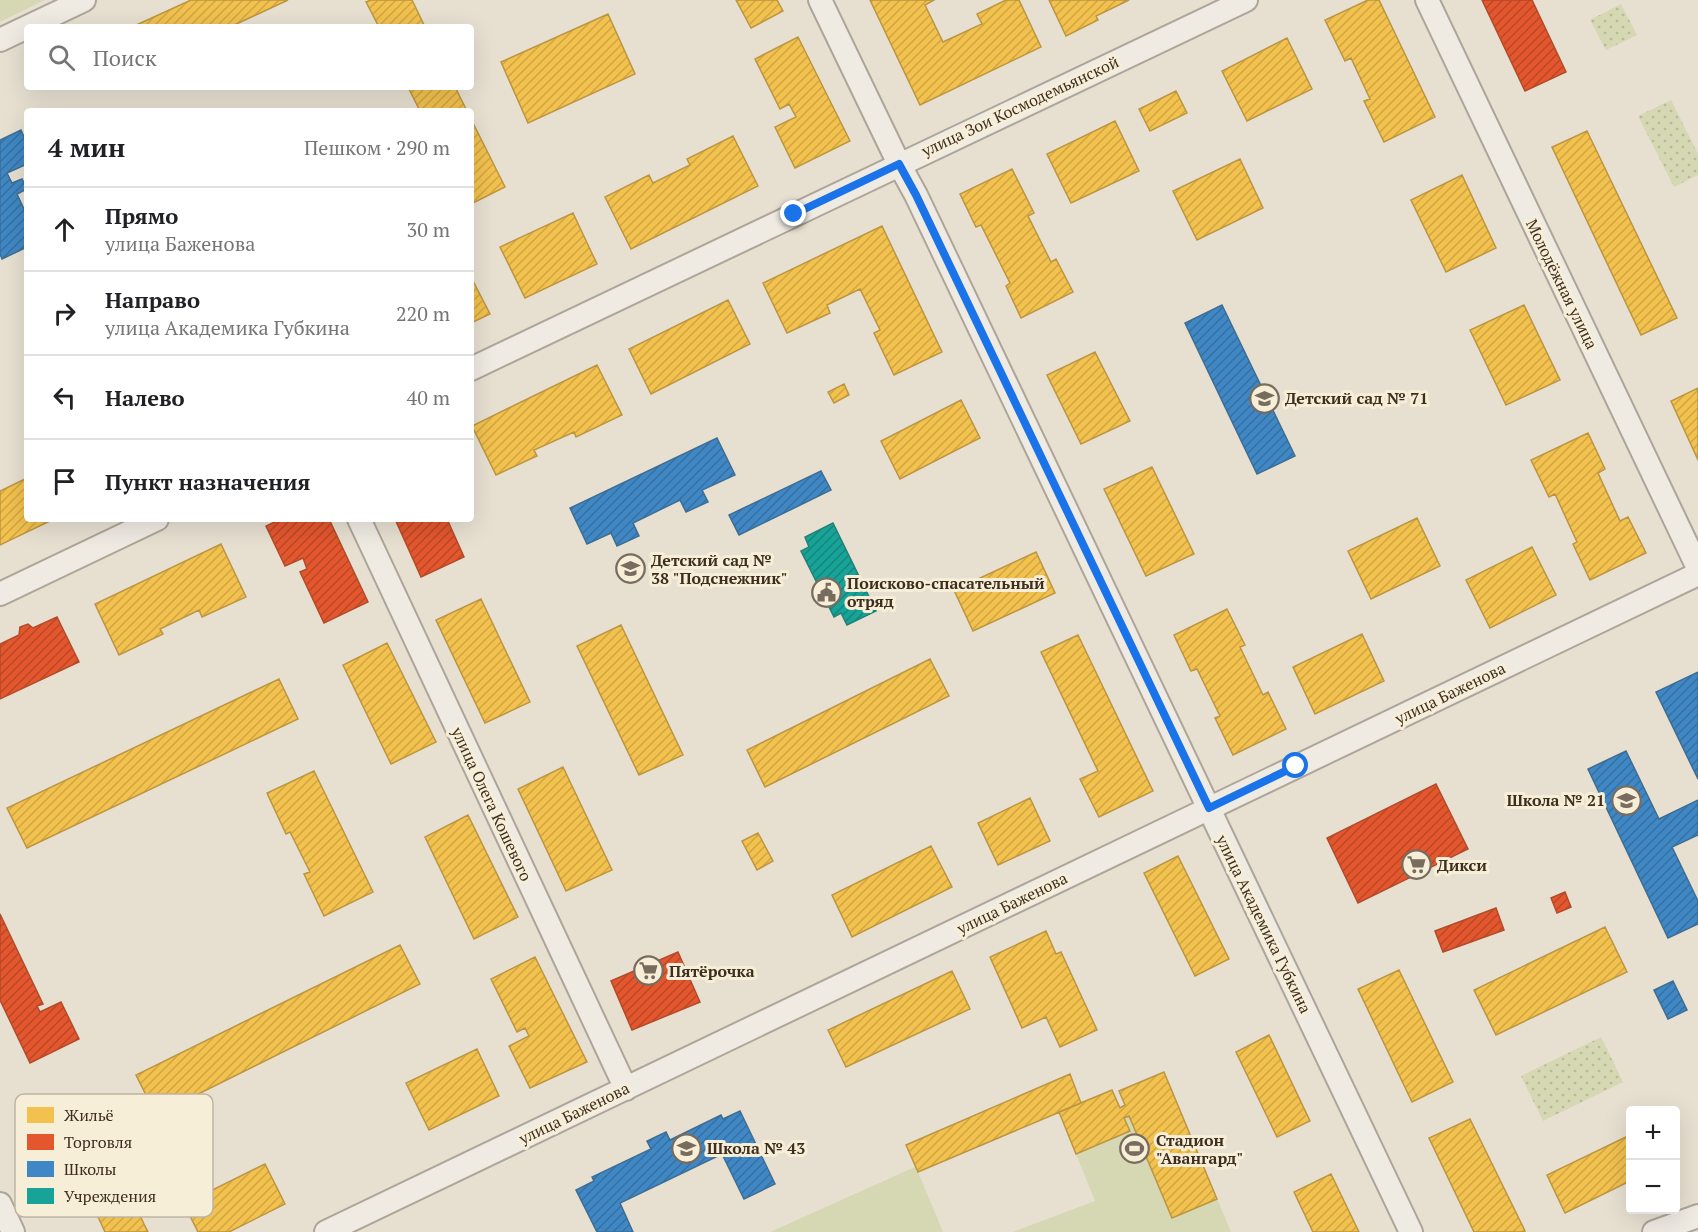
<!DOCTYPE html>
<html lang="ru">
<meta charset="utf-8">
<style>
:root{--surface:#fff;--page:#f2f2f2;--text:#202124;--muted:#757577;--line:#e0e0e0}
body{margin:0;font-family:"PT Serif",serif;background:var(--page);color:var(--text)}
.controls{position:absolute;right:18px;bottom:18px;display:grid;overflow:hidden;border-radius:6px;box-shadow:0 6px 24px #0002}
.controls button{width:54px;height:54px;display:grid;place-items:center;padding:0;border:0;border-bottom:2px solid var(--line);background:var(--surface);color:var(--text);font:30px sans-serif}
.stop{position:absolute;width:18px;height:18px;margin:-14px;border:4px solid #1a73e8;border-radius:50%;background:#fff}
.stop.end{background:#1a73e8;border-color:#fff;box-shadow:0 2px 6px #0008}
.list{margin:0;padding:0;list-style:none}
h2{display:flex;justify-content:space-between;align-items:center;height:78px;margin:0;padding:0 24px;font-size:26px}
h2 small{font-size:20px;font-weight:400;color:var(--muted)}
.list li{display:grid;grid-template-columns:39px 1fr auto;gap:18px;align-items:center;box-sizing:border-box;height:84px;padding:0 24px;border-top:2px solid var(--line)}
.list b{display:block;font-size:22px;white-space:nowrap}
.list p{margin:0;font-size:20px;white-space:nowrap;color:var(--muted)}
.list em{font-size:20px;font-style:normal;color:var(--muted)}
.icon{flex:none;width:33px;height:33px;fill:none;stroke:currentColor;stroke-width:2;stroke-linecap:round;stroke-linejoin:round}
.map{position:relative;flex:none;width:1698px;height:1232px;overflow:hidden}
.search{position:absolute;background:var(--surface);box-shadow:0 6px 24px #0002;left:24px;top:24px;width:450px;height:66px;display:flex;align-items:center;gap:15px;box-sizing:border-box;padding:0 21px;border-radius:6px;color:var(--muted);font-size:22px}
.panel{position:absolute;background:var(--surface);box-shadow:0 6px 24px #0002;left:24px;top:108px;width:450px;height:414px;border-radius:6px}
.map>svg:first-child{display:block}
.park{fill:url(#park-dots)}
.garden{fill:#d6d7b3}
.homes{fill:url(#homes-hatch);stroke:#bc9540;stroke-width:1.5}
.shops{fill:url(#shops-hatch);stroke:#b24b2a;stroke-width:1.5}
.schools{fill:url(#schools-hatch);stroke:#3e6d94;stroke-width:1.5}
.public{fill:url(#public-hatch);stroke:#228074;stroke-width:1.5}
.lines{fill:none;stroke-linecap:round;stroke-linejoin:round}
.minor-casing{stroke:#ada599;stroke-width:26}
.minor{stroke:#efebe3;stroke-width:22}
.route{stroke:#1a73e8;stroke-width:8}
.labels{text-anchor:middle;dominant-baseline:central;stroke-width:6;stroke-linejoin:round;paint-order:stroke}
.street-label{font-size:16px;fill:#3d2e20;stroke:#f7eed8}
.poi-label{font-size:16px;font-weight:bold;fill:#3d2e20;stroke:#f7eed8;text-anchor:start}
.key{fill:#f7eed8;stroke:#bfb4a1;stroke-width:1.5}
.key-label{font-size:16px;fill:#3d2e20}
</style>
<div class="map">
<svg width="1698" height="1232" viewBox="0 0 1698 1232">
<defs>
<pattern id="park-dots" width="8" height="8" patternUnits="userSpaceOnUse" patternTransform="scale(1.5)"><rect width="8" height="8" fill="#d6d7b3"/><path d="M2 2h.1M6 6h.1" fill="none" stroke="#b9b99a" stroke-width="1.8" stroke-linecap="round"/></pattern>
<pattern id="homes-hatch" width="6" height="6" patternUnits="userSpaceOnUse" patternTransform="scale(1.5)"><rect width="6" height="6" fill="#f2c14e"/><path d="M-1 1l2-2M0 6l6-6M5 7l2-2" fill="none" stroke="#d0a644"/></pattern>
<pattern id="shops-hatch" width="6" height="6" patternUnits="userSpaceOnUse" patternTransform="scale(1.5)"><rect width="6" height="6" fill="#e4572e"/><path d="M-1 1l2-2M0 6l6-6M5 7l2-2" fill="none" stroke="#ba4827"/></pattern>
<pattern id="schools-hatch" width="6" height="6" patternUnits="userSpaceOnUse" patternTransform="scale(1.5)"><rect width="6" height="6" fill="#3f88c5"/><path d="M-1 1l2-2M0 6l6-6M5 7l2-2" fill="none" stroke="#3670a0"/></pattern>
<pattern id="public-hatch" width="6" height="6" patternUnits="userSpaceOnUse" patternTransform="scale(1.5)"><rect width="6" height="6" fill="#17a398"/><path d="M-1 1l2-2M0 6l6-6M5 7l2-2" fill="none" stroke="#16857c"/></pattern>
</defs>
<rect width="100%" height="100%" fill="#e7e0d1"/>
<!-- park -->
<path class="park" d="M1621 4 1637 35 1606 50 1590 20Z
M1671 100 1698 154V175L1674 187 1638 116Z
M1601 1037 1623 1082 1543 1121 1521 1076Z"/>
<!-- garden -->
<path class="garden" d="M0 0H45L0 22Z
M1164 1072 1231 1232H1013L1095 1201 1059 1112 918 1172 943 1232H770L915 1167 906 1145 1070 1074 1081 1102 1112 1090 1120 1107 1125 1105 1119 1091Z"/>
<!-- homes -->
<path class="homes" d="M191 0H288L230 27H132Z
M371 0H412L425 27H379L366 2Z
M736 0H777L783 11 751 28Z
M870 0H934L925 5 943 42 982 24 977 14 1006 0H1019L1041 47 920 105Z
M1049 0H1129L1096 16 1098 20 1066 36Z
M1368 0H1379L1435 117 1384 142 1364 101 1370 99 1351 58 1345 61 1325 20Z
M608 14 635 74 528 123 501 62Z
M798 37 850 141 795 168 775 127 796 117 789 104 780 109 755 59Z
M1287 38 1312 89 1247 121 1222 71Z
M408 87H455L467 111H420Z
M1176 91 1187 113 1150 131 1139 109Z
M471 119 505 187 471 204Z
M1115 121 1139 171 1071 203 1047 154Z
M1587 131 1677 318 1641 335 1552 147Z
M733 136 758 186 631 249 605 197 649 175 653 183 690 165 687 159Z
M1240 159 1263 208 1197 240 1173 191Z
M1012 169 1034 213 1028 216 1051 262 1056 259 1073 292 1021 318 1006 286 1010 283 981 225 976 227 960 194Z
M1462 175 1496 248 1446 272 1411 200Z
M573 213 597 264 525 298 500 247Z
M882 226 942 352 894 375 874 333 880 330 860 289 827 305 830 313 787 333 763 283Z
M472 279 490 314 471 323V280Z
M728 300 750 344 651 394 629 349Z
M1524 305 1560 380 1506 405 1470 330Z
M1095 352 1130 421 1081 444 1047 375Z
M597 365 622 415 576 437 574 432 534 450 537 456 496 475 472 426Z
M844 384 849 395 834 403 828 392Z
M1698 388V460L1671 401Z
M961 400 980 438 900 479 881 441Z
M1588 433 1605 469 1598 473 1620 521 1628 517 1646 553 1590 580 1573 544 1577 542 1555 494 1549 497 1531 460Z
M1152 467 1194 554 1146 576 1104 489Z
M27 478V519H54L0 545V491Z
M1417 518 1440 566 1371 599 1348 551Z
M221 544 246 597 202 617 199 610 160 629 163 634 119 655 95 604Z
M1532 547 1556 595 1490 628 1466 580Z
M1036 552 1055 593 973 631 954 590Z
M481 599 530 702 485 723 436 620Z
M1227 609 1245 645 1240 647 1263 695 1268 692 1286 729 1233 755 1215 718 1220 716 1197 669 1191 671 1174 635Z
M621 625 683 755 639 775 577 646Z
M1362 634 1384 681 1315 714 1293 667Z
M1078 635 1153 791 1099 817 1080 779 1098 771 1041 652Z
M387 643 436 742 391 764 343 665Z
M930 659 949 696 765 787 747 750Z
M279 679 298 719 27 848 7 808Z
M563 767 612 870 566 891 518 789Z
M314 771 373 892 324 916 304 874 310 872 290 832 286 834 267 793Z
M1030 798 1050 841 998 865 978 823Z
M468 815 518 917 474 939 425 837Z
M758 833 773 861 757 870 742 841Z
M931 846 952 887 852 937 832 895Z
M1178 856 1229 959 1195 976 1144 873Z
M1605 927 1627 972 1496 1035 1474 990Z
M1046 931 1056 954 1061 952 1097 1030 1060 1047 1046 1017 1022 1028 990 957Z
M400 945 420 984 156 1115 136 1075Z
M535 957 587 1062 530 1088 509 1046 529 1036 525 1028 517 1032 491 979Z
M1399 970 1453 1082 1412 1102 1358 989Z
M952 971 970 1009 846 1067 828 1030Z
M1269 1035 1310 1121 1277 1137 1236 1052Z
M477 1049 499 1096 429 1130 406 1083Z
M1164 1072 1217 1199 1172 1218 1129 1116 1124 1118 1130 1131 1076 1154 1059 1112 1112 1090 1120 1108 1125 1105 1119 1091Z
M1070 1074 1081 1103 918 1172 906 1145Z
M89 1105 144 1224 148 1232H105L54 1121Z
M1470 1119 1525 1231 1522 1232H1474L1429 1138Z
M1630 1135V1181L1565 1213 1547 1175Z
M265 1164 285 1204 229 1232H198L184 1204Z
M1331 1174 1359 1232H1313L1294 1192Z"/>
<!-- shops -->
<path class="shops" d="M1482 0H1532L1566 72 1525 91Z
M281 519H329L368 602 324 623 300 572 307 569 303 558 285 566 266 526Z
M395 519H447L464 557 421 577Z
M57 617 79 662 0 699V644L19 635 20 627 28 624 33 628Z
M1436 784 1468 849 1358 903 1327 838Z
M1565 892 1571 907 1557 913 1551 898Z
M1496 908 1504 930 1443 952 1435 931Z
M0 914 43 1004 37 1006 40 1012 61 1002 79 1039 30 1063 0 1000Z
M678 952 700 1002 632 1030 611 981Z"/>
<!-- schools -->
<path class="schools" d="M21 130 27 144V164L7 173 12 183 22 179 27 189 17 194 24 209 27 207V247L2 259 0 254V140Z
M1222 305 1295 456 1257 474 1185 323Z
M717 438 735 475 702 490 708 502 686 512 680 500 633 523 639 536 617 546 611 533 587 544 570 508Z
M821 471 831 490 739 535 729 515Z
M1698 672V779L1656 692Z
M1626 751 1659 819 1698 800V835L1672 847 1698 901V924L1668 938 1588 769Z
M1673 981 1687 1010 1668 1019 1654 990Z
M740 1111 775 1184 744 1199 722 1154 620 1203 633 1232H597L576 1190 594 1181 592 1177 651 1149 647 1141 666 1132 670 1140 721 1115 723 1119Z"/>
<!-- public -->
<path class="public" d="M833 523 876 611 847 625 841 613 834 617 801 551 809 547 805 537Z"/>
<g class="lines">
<defs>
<path id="minor" d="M820 0 899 164 916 195 1411 1232
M1427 0 1698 568
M0 40 84 0
M471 369 1246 0
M359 519 626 1089
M0 594 157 519
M0 1204 13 1232
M326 1232 1698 574
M1654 1232 1698 1216"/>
</defs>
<!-- minor casing -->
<use href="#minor" class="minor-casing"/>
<!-- minor -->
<use href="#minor" class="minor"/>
</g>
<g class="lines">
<!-- route -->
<path class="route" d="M794 214 899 164 916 195 1209 808 1296 766"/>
</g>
<!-- icons -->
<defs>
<symbol id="school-ring" viewBox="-11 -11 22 22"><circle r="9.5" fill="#f7eed8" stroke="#786c5e" stroke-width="1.5"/><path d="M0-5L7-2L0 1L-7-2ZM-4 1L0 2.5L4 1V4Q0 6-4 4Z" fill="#786c5e"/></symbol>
<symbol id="civic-ring" viewBox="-11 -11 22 22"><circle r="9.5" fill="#f7eed8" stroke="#786c5e" stroke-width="1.5"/><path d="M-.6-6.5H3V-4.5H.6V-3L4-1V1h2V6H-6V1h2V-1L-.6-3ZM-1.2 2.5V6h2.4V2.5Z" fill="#786c5e"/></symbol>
<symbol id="supermarket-ring" viewBox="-11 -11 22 22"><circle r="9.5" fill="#f7eed8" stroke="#786c5e" stroke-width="1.5"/><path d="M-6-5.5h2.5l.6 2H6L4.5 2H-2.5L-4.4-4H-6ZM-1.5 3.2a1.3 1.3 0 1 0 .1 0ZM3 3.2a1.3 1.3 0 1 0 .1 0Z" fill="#786c5e"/></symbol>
<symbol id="stadium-ring" viewBox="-11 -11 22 22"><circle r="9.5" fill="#f7eed8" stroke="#786c5e" stroke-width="1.5"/><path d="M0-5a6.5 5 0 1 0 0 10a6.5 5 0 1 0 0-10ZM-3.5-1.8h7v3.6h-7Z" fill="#786c5e"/></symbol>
</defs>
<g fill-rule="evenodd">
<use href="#school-ring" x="1248" y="382" width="33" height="33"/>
<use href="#school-ring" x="614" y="552" width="33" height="33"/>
<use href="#civic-ring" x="810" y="576" width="33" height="33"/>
<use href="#school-ring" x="1610" y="784" width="33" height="33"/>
<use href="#supermarket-ring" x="1400" y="848" width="33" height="33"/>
<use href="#supermarket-ring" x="632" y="954" width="33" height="33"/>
<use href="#school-ring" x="670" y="1132" width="33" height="33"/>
<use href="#stadium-ring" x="1118" y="1132" width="33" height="33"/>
</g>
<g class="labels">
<!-- street labels -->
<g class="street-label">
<text transform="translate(1020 106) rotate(-25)">улица Зои Космодемьянской</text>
<text transform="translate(1562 284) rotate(64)">Молодёжная улица</text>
<text transform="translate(1450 693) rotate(-26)">улица Баженова</text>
<text transform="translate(492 804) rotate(65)">улица Олега Кошевого</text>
<text transform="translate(1012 903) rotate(-26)">улица Баженова</text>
<text transform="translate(1264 924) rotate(64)">улица Академика Губкина</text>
<text transform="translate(574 1113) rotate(-26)">улица Баженова</text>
</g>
<!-- poi labels -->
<g class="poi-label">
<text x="1285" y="398">Детский сад № 71</text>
<text x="651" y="560">Детский сад №<tspan x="651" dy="18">38 "Подснежник"</tspan></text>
<text x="847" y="583">Поисково-спасательный<tspan x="847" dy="18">отряд</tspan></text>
<text x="1605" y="800" text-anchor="end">Школа № 21</text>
<text x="1437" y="865">Дикси</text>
<text x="669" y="971">Пятёрочка</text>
<text x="1156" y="1140">Стадион<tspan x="1156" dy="18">"Авангард"</tspan></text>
<text x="707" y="1148">Школа № 43</text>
</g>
</g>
<!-- legend -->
<rect x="15" y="1094" width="198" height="123" rx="9" class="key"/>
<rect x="27" y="1107" width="27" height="16" fill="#f2c14e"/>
<rect x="27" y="1134" width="27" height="16" fill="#e4572e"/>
<rect x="27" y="1161" width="27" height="16" fill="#3f88c5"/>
<rect x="27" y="1188" width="27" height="16" fill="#17a398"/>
<g class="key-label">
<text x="64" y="1121">Жильё</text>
<text x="64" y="1148">Торговля</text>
<text x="64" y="1175">Школы</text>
<text x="64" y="1202">Учреждения</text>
</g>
</svg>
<div class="controls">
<button>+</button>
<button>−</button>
</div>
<div class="stop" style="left:1296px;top:766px"></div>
<div class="stop end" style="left:794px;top:214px"></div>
<div class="search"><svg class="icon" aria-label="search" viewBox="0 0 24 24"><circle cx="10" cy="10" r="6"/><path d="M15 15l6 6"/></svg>Поиск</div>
<section class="panel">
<h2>4 мин<small>Пешком · 290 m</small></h2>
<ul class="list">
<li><svg class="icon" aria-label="ahead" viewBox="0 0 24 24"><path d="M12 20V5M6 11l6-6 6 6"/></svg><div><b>Прямо</b><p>улица Баженова</p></div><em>30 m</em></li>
<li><svg class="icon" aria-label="right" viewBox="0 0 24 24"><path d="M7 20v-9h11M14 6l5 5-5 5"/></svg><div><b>Направо</b><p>улица Академика Губкина</p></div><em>220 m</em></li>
<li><svg class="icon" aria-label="left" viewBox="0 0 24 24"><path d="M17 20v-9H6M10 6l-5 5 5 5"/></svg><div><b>Налево</b></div><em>40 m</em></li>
<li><svg class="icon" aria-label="arrive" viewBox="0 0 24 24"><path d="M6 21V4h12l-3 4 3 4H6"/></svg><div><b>Пункт назначения</b></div></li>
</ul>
</section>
</div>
